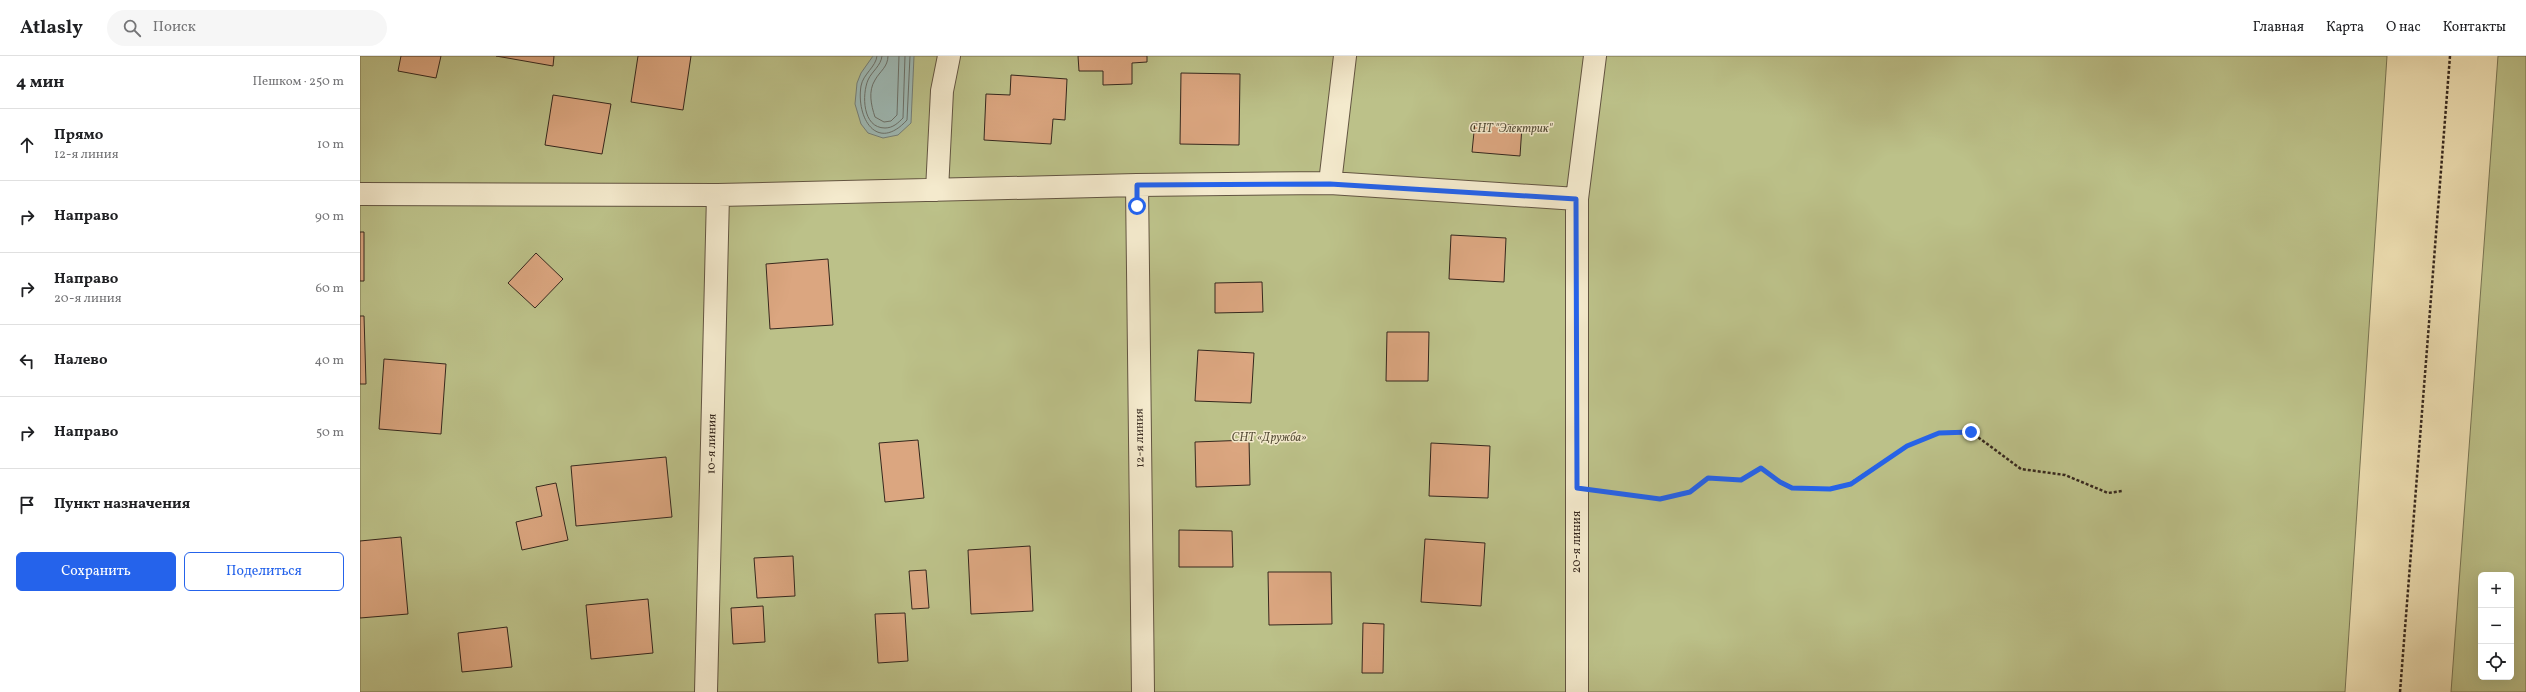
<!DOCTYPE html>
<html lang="ru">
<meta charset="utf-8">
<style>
:root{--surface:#fff;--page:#f6f6f6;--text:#202124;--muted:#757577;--line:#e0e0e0;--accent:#2563eb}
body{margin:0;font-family:Vollkorn,serif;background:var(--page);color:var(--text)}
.controls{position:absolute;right:12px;bottom:12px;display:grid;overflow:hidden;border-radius:6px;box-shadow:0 4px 16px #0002}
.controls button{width:36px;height:36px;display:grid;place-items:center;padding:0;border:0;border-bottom:1px solid var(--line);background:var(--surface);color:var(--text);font:20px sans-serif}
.stop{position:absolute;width:12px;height:12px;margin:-9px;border:3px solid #2563eb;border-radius:50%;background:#fff}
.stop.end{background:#2563eb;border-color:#fff;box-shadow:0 1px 4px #0008}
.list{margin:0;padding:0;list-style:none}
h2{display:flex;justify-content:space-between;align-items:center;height:52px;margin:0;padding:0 16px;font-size:17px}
h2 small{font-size:13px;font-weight:400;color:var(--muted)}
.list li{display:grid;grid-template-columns:26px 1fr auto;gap:12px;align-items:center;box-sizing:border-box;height:72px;padding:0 16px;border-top:1px solid var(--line)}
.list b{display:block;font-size:15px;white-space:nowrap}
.list p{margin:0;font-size:13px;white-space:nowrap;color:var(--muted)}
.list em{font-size:13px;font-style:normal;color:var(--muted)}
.actions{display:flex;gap:8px;padding:12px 16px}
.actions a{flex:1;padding:9px 0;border:1px solid var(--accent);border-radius:6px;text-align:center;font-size:14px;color:var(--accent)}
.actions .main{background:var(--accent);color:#fff}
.icon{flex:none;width:22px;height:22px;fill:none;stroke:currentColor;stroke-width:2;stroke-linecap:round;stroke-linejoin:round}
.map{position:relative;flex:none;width:2166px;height:636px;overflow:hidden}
header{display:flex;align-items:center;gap:24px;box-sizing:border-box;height:56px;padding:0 20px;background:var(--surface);border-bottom:1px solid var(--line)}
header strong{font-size:19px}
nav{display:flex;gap:22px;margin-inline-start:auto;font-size:14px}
.search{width:280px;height:36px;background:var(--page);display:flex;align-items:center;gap:10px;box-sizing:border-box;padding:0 14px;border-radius:22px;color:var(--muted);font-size:15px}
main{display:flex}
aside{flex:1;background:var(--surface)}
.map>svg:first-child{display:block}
.green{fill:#bcc189;stroke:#787453;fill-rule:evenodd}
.water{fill:#9ebab6;stroke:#747f79}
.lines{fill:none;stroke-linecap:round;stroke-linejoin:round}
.shore{stroke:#6a706a;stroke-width:1}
.building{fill:#dba680;stroke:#35271d}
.minor-casing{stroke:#635542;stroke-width:24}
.path{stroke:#35271d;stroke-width:2.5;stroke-dasharray:3 2;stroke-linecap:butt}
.minor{stroke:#f4eacd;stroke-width:22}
.route{stroke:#2563eb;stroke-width:5}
.labels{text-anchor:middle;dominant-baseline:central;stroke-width:3;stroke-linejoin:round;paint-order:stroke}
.park-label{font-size:12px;font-style:italic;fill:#574e38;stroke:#f4eacd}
.street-label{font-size:12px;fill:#35271d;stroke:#f4eacd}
</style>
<header>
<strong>Atlasly</strong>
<div class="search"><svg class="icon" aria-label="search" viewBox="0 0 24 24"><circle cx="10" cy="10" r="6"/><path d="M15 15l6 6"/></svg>Поиск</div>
<nav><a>Главная</a><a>Карта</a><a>О нас</a><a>Контакты</a></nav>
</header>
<main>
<aside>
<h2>4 мин<small>Пешком · 250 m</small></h2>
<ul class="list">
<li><svg class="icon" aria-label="ahead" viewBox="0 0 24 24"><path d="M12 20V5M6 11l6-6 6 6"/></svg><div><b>Прямо</b><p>12-я линия</p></div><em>10 m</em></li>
<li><svg class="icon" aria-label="right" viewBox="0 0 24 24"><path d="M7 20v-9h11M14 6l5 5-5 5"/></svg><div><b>Направо</b></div><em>90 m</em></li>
<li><svg class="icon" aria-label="right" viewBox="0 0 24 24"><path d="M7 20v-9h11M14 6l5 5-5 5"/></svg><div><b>Направо</b><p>20-я линия</p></div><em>60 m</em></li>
<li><svg class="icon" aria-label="left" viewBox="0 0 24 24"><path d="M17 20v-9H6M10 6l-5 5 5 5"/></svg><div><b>Налево</b></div><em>40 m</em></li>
<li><svg class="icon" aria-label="right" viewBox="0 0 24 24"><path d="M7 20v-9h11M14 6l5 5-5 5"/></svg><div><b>Направо</b></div><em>50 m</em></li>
<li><svg class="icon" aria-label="arrive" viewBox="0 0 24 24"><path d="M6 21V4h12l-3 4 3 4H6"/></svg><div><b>Пункт назначения</b></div></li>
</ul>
<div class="actions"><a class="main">Сохранить</a><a>Поделиться</a></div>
</aside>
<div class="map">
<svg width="2166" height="636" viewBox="0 0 2166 636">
<rect width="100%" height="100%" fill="#eedfb2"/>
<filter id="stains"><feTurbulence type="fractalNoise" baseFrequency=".005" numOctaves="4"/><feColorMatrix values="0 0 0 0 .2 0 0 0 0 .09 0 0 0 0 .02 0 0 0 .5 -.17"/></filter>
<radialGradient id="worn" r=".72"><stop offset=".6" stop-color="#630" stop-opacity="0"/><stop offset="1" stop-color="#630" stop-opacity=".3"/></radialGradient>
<!-- green -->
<path class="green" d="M0 0H2027L1985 636H0Z
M2138 0H2166V636H2091ZM2121 519H2151V621H2121Z"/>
<!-- water -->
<path class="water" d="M513 0H554L551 67 538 79 523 82 508 77 501 68 495 48 497 27 501 17Z"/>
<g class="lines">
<!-- shore -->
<path class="shore" d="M517 0C516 11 503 18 501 30 496 62 517 97 547 64L550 0
M522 0C521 10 512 15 508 24 502 38 502 72 525 72 533 72 538 67 543 62L545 0
M528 0C528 11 520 15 515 24 508 35 511 49 515 61L524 66 531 65 537 59 539 0"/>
</g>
<!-- building -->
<path class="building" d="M41 0H81L76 22 38 15Z
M136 0H194L193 10Z
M278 0H331L323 54 271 46Z
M718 0H787V6L772 7V28L743 29V15H719Z
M821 17 880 18 879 89 820 88Z
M651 19 707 23 705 64 693 63 691 88 624 84 626 38 650 39Z
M193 39 251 48 242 98 185 89Z
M1115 66 1162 70 1160 100 1112 96Z
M0 176H4V225H0Z
M1091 179 1146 182 1144 226 1089 223Z
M176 197 203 223 175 252 148 227Z
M468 203 473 269 410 273 406 208Z
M902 226 903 256 855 257V227Z
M0 260H4L6 328H0Z
M1027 276H1069L1068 325H1026Z
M838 294 894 297 891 347 835 345Z
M24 303 86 308 81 378 19 373Z
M558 384 564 442 525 446 519 387Z
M889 384 890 429 836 431 835 386Z
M1071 387 1130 390 1128 442 1069 440Z
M306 401 312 461 216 470 211 410Z
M196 427 208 484 162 494 156 466 182 460 176 431Z
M819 474 872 475 873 511H819Z
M41 481 48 558 0 562V485Z
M1065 483 1125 487 1121 550 1061 546Z
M670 490 673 555 611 558 608 494Z
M433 500 435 540 397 542 394 502Z
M566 514 569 552 552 553 549 515Z
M908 516H971L972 568 909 569Z
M288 543 293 597 231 603 226 549Z
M403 550 405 586 373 588 371 552Z
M545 557 548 605 518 607 515 558Z
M1003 567 1024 568 1023 617H1002Z
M147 571 152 611 102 616 98 577Z"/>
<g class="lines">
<defs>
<path id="minor" d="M970 127 985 0
M777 129 783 636
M577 134 582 35 589 0
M0 138 358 139 777 129 970 127 1217 143
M346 636 358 139
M1217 636V143L1235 0"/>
</defs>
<!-- minor casing -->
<use href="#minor" class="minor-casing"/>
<!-- path -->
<path class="path" d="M1245 436 1300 443 1330 436 1348 422 1381 424 1401 412 1420 426 1432 432 1469 433 1491 427 1547 390 1579 377 1611 376 1661 413 1705 419 1748 437 1762 435
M2040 636 2090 0"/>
<!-- minor -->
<use href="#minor" class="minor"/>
</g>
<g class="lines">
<!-- route -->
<path class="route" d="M777 150V129L970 128 1216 143 1217 432 1300 443 1330 436 1348 422 1381 424 1401 412 1420 426 1432 432 1470 433 1491 428 1547 390 1579 377 1611 376"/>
</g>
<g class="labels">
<!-- park labels -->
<g class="park-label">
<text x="1151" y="73">СНТ "Электрик"</text>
<text x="909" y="382">СНТ «Дружба»</text>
</g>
<!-- street labels -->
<g class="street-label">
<text transform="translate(780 382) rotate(-91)">12-я линия</text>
<text transform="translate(352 388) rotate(-89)">10-я линия</text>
<text transform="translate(1217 486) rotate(-90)">20-я линия</text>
</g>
</g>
<rect width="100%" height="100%" filter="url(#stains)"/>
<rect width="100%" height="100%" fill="url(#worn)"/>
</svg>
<div class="controls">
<button>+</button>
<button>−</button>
<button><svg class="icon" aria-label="locate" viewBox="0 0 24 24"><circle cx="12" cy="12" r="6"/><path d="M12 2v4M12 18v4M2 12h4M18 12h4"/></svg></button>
</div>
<div class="stop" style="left:777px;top:150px"></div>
<div class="stop end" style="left:1611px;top:376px"></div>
</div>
</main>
